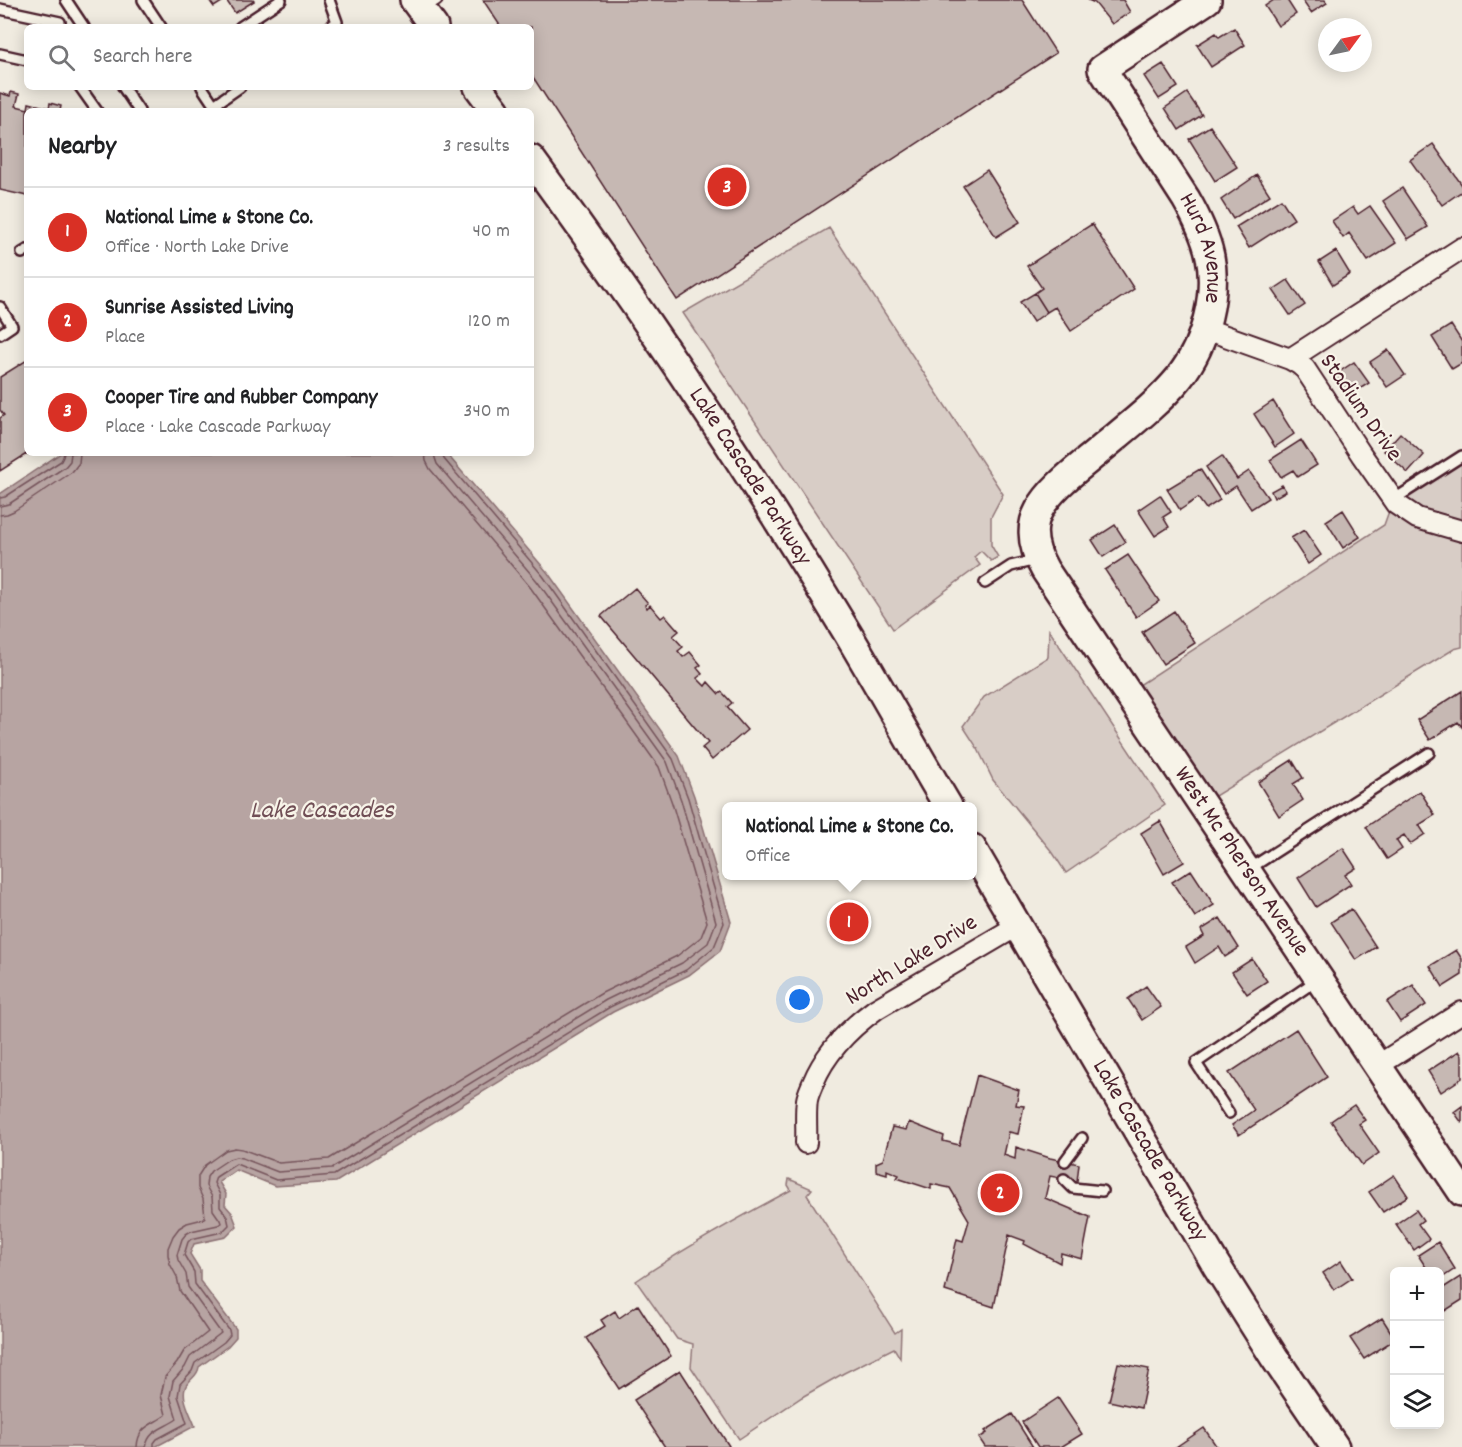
<!DOCTYPE html>
<meta charset="utf-8">
<style>
:root{--surface:#fff;--page:#f2f2f2;--text:#202124;--muted:#757577;--line:#e0e0e0;--accent:#d93025}
body{margin:0;font-family:Dekko,sans-serif;background:var(--page);color:var(--text)}
.controls{position:absolute;right:18px;bottom:18px;display:grid;overflow:hidden;border-radius:9px;box-shadow:0 3px 15px #0003}
.controls button{width:54px;height:54px;display:grid;place-items:center;padding:0;border:0;border-bottom:2px solid var(--line);background:var(--surface);color:var(--text);font:30px sans-serif}
.compass{position:absolute;left:1318px;top:18px;width:54px;height:54px;border-radius:50%;background:var(--surface);box-shadow:0 3px 15px #0003;rotate:57deg}
.you{position:absolute;left:800px;top:1000px;width:21px;height:21px;margin:-15px;border:4px solid #fff;border-radius:50%;background:#1a73e8;box-shadow:0 0 0 9px #1a73e833}
.badge{display:grid;place-items:center;width:39px;height:39px;border-radius:50%;background:var(--accent);color:#fff;font-size:20px;font-weight:700}
.pin{position:absolute;translate:-50% -50%;border:3px solid #fff;box-shadow:0 2px 6px #0006}
.popup{position:absolute;left:722px;top:802px;width:255px;height:78px;box-sizing:border-box;display:grid;place-content:center;border-radius:9px;background:var(--surface);filter:drop-shadow(0 2px 4px #0005);font-size:20px;white-space:nowrap;color:var(--muted)}
.popup b{font-size:22px;color:var(--text)}
.popup::after{content:'';position:absolute;left:50%;top:100%;margin-left:-12px;border:12px solid transparent;border-top-color:var(--surface)}
.list{margin:0;padding:0;list-style:none}
h2{display:flex;justify-content:space-between;align-items:center;height:78px;margin:0;padding:0 24px;font-size:26px}
h2 small{font-size:20px;font-weight:400;color:var(--muted)}
.list li{display:grid;grid-template-columns:39px 1fr auto;gap:18px;align-items:center;box-sizing:border-box;height:90px;padding:0 24px;border-top:2px solid var(--line)}
.list b{display:block;font-size:22px;white-space:nowrap}
.list p{margin:0;font-size:20px;white-space:nowrap;color:var(--muted)}
.list em{font-size:20px;font-style:normal;color:var(--muted)}
.icon{flex:none;width:33px;height:33px;fill:none;stroke:currentColor;stroke-width:2;stroke-linecap:round;stroke-linejoin:round}
.map{position:relative;flex:none;width:1462px;height:1447px;overflow:hidden}
.search{position:absolute;background:var(--surface);box-shadow:0 3px 15px #0003;left:24px;top:24px;width:510px;height:66px;display:flex;align-items:center;gap:15px;box-sizing:border-box;padding:0 21px;border-radius:9px;color:var(--muted);font-size:22px}
.panel{position:absolute;background:var(--surface);box-shadow:0 3px 15px #0003;left:24px;top:108px;width:510px;height:348px;border-radius:9px}
.map>svg:first-child{display:block}
.green{fill:#d8cdc6;stroke:#917678;stroke-width:1.5}
.water{fill:#b7a4a2;stroke:#8b6f72;stroke-width:1.5}
.lines{fill:none;stroke-linecap:round;stroke-linejoin:round}
.shore{stroke:#76545b;stroke-width:1.5}
.building{fill:#c6b8b3;stroke:#4a1f2b;stroke-width:1.5}
.lane-casing{stroke:#4a1f2b;stroke-width:14}
.street-casing{stroke:#4a1f2b;stroke-width:24}
.secondary-casing{stroke:#4a1f2b;stroke-width:32}
.lane{stroke:#f7f3e8;stroke-width:9}
.street{stroke:#f7f3e8;stroke-width:20}
.secondary{stroke:#f7f3e8;stroke-width:27}
.labels{text-anchor:middle;dominant-baseline:central;stroke-width:4.5;stroke-linejoin:round;paint-order:stroke}
.street-label{font-size:24px;fill:#4a1f2b;stroke:#f7f3e8}
.water-label{font-size:26px;font-style:italic;fill:#704e55;stroke:#f7f3e8}
</style>
<div class="map">
<svg width="1462" height="1447" viewBox="0 0 1462 1447">
<rect width="100%" height="100%" fill="#f0ebe0"/>
<filter id="ink" filterUnits="userSpaceOnUse"><feTurbulence type="fractalNoise" baseFrequency=".0167" numOctaves="2"/><feDisplacementMap in="SourceGraphic" scale="12" xChannelSelector="R" yChannelSelector="G"/><feConvolveMatrix kernelMatrix="1 2 1 2 8 2 1 2 1" color-interpolation-filters="sRGB"/></filter>
<g filter="url(#ink)">
<!-- green -->
<path class="green" d="M829 228 1003 494 991 517V545L998 557 991 561 981 551 974 557 980 565 893 629 683 313Z
M1462 456V647L1454 649 1202 804 1127 693 1384 525 1393 500Z
M1049 630 1165 805 1066 873 1053 853 993 780 978 749 963 726 984 697 1048 657Z
M789 1179 812 1189 807 1195 895 1333 901 1329 900 1358 894 1348 844 1373 802 1397 739 1439 691 1367 693 1344 677 1339 636 1281C686 1247 738 1218 791 1190L788 1185Z"/>
<!-- water -->
<path class="water" d="M61 453H446L548 573 679 756 694 796 731 922 720 951 689 975 613 1012 336 1182 275 1186 236 1170 219 1182 226 1194 225 1205 232 1213 237 1226 226 1237 194 1244 190 1254 200 1270V1281L236 1329V1337L228 1346 199 1367C198 1375 193 1377 188 1383 178 1394 191 1414 195 1426L155 1447H0V494Z"/>
<g class="lines">
<!-- shore -->
<path class="shore" d="M0 498 5 497 61 461 63 457 64 453
M0 506 9 504 65 467 70 461 71 453
M0 515 7 514 14 511 72 472 79 463 80 453
M137 1447C138 1426 152 1425 166 1415L161 1395 165 1377 177 1363 184 1351 208 1332 180 1291 177 1277 170 1264 168 1255V1248L173 1236 179 1228 187 1223 203 1219 205 1217 203 1199 198 1188V1176L205 1165 226 1150 235 1148 242 1149 279 1163 329 1159 602 993 677 956 701 937 707 922 672 803 659 767 530 587 430 469 426 461 425 453
M146 1447C148 1430 165 1428 177 1419L170 1396 173 1381 185 1367 190 1357 221 1333 188 1287 186 1274 178 1260 177 1255 182 1239 186 1234 191 1231 218 1225 221 1223 220 1220 213 1210 212 1197 206 1186 207 1177 211 1171 229 1159 236 1157 242 1158 278 1172 332 1168 606 1000 682 963 708 943 716 922 681 800 667 762 537 581 437 464 435 458 434 453
M154 1447V1443L157 1439 187 1423 178 1396 180 1384 192 1371 195 1363 224 1342 230 1335 229 1330 195 1284 194 1272 184 1255 188 1242 191 1239 222 1232 229 1225 227 1216 220 1207V1195L214 1183 216 1177 236 1164 276 1180 334 1175 610 1007 686 970 714 947 724 923 688 798 673 759 543 576 444 459 442 453"/>
</g>
<!-- building -->
<path class="building" d="M209 0H225L214 7Z
M226 0H253L254 1 235 13Z
M483 0H1022L1056 53 677 300 531 74V27H501Z
M1088 0H1123L1130 12 1112 24 1095 3Z
M1274 0H1287L1296 14 1278 26 1265 6Z
M1302 0H1325L1327 3 1311 13Z
M1234 28 1245 45 1211 67 1197 45 1216 33 1219 37Z
M1163 64 1178 87 1159 99 1144 76Z
M11 92 19 94 16 106 28 109 29 103 49 108 50 103 61 106 60 111H27V196L0 190V93L10 96Z
M1187 93 1202 115 1179 130 1165 108Z
M1210 126 1237 167 1215 181 1189 139Z
M1433 144 1462 185V191L1442 205 1410 160Z
M987 170 1020 222 996 237 963 186Z
M1257 175 1270 195 1233 219 1221 200Z
M1402 188 1428 227 1408 239 1383 201Z
M1281 199 1294 219 1249 248 1236 227Z
M1370 206 1396 243 1368 261 1349 233 1343 238 1332 221 1353 207 1358 214Z
M1092 224 1134 289 1071 331 1055 307 1047 312 1035 293 1042 288 1027 266Z
M1336 251 1350 274 1333 285 1319 262Z
M1288 280 1305 305 1290 315 1273 290Z
M1035 293 1047 312 1033 322 1020 302Z
M1451 325 1462 342V363L1452 369 1432 337Z
M1388 350 1405 375 1387 387 1370 362Z
M27 360 28 453 0 471V418L4 415 0 410V377Z
M1354 362 1369 383 1347 397 1333 376Z
M1273 401 1294 434 1275 447 1254 414Z
M1400 433 1424 455 1408 473 1384 451Z
M1301 440 1317 465 1298 477 1293 470 1281 477 1270 460Z
M1222 456 1237 479 1249 471 1268 498 1251 509 1236 486 1224 494 1206 467Z
M1200 469 1220 500 1206 509 1198 498 1180 510 1167 489Z
M1282 485 1286 491 1274 498 1271 491Z
M1160 495 1171 512 1163 517 1169 527 1155 536 1138 510Z
M1343 510 1360 537 1343 548 1326 521Z
M1115 525 1126 542 1103 557 1092 540Z
M1304 530 1321 555 1308 564 1291 538Z
M1128 555 1159 601 1136 617 1105 570Z
M635 588 648 603 645 605 647 608 650 605 661 618 665 615 679 631 673 636 683 647 678 651 683 657 690 652 701 665 697 668 702 674 697 678 705 686 708 682 719 694 722 692 732 703 727 707 747 730 712 760 702 748 708 743 601 616Z
M1174 611 1195 643 1163 664 1142 632Z
M1462 691V727L1458 722 1430 740 1417 720Z
M1292 760 1303 778 1293 784 1303 800 1279 816 1258 782Z
M1420 791 1435 815 1419 825 1425 834 1410 844 1404 835 1396 840 1402 849 1387 859 1366 827Z
M1160 821 1184 862 1164 874 1141 833Z
M1343 848 1356 868 1345 875 1351 884 1316 907 1298 878Z
M1191 870 1214 905 1195 917 1172 882Z
M1351 909 1376 947 1356 960 1331 922Z
M1220 918 1239 948 1225 957 1219 947 1195 963 1186 947 1204 936 1201 930Z
M1456 950 1462 959V975L1443 987 1430 966Z
M1252 959 1267 981 1247 994 1232 972Z
M1413 985 1426 1005 1400 1022 1387 1002Z
M1146 986 1161 1007 1142 1020 1128 999Z
M1296 1029 1327 1077 1239 1135 1232 1125 1254 1110 1229 1073Z
M1459 1051 1462 1056V1078L1441 1092 1428 1071Z
M977 1075 1019 1090 1016 1105 1024 1106 1018 1134 1009 1132 1004 1155 1015 1159 1016 1147 1050 1158 1079 1164 1077 1181 1050 1176 1045 1198 1090 1217 1082 1259 1061 1253 1060 1263 1024 1244 1025 1241 1009 1235 994 1307 945 1291 957 1239 963 1241 969 1220 950 1188 931 1184V1189L897 1178 899 1175 887 1170V1174L876 1171V1163L883 1160 892 1127 906 1130 909 1122 944 1136 943 1141 959 1145Z
M1354 1105 1365 1120 1359 1124 1379 1153 1362 1165 1331 1121Z
M1462 1106V1123L1454 1112Z
M1394 1175 1408 1196 1383 1212 1369 1192Z
M1416 1210 1423 1220 1418 1224 1429 1239 1414 1250 1396 1224Z
M1438 1242 1455 1269 1440 1279V1272H1429L1418 1255Z
M1341 1261 1352 1278 1334 1290 1323 1273Z
M1460 1277 1462 1280V1300L1440 1314V1290Z
M638 1305 671 1356 619 1389 586 1338 605 1326 601 1320 615 1311 619 1318Z
M1382 1318 1394 1337V1340L1364 1359 1350 1338Z
M1118 1363 1149 1369 1141 1408 1109 1401Z
M680 1370 729 1446 728 1447H665L634 1400Z
M1058 1398 1082 1434 1061 1447H1038L1022 1422Z
M1012 1414 1033 1447H985L979 1438 987 1433 985 1431Z
M1204 1428 1217 1447H1176Z"/>
<g class="lines">
<defs>
<path id="lane" d="M66 0 84 27
M143 0 161 27
M329 0 337 22 330 27
M0 9 60 22
M423 9 437 0
M240 27 281 0
M0 54 27 60
M80 87 97 111
M123 87 139 111
M202 87 214 105 240 87
M22 253 27 250
M0 307 12 326 0 334
M1393 500 1462 456
M985 583 1011 566 1036 560
M1249 869 1429 753
M1229 1113 1196 1063 1317 980
M1065 1161 1082 1138
M1064 1179 1073 1188 1102 1191"/>
<path id="street" d="M1206 329 1290 359 1299 364 1305 369 1361 454 1396 504 1417 518 1462 531
M1290 359 1462 248
M1377 1066 1462 1012
M806 1143C807 1129 805 1114 807 1100 808 1094 811 1088 813 1083 826 1051 850 1028 876 1009L1017 926"/>
<g id="secondary">
<path d="M414 0 434 27"/>
<path id="s1" d="M1207 0 1102 69 1186 199C1209 239 1219 270 1208 316 1203 339 1193 360 1179 378 1156 406 1122 431 1094 455 1076 470 1050 489 1039 510 1028 530 1034 551 1045 570L1462 1192"/>
<path d="M478 87 496 111"/>
<path id="s2" d="M531 159C644 313 750 471 848 634 882 691 914 749 948 806"/>
<path id="s3" d="M972 848 1216 1265 1274 1357 1335 1447"/>
</g>
</defs>
<!-- lane casing -->
<use href="#lane" class="lane-casing"/>
<!-- street casing -->
<use href="#street" class="street-casing"/>
<!-- secondary casing -->
<use href="#secondary" class="secondary-casing"/>
<!-- lane -->
<use href="#lane" class="lane"/>
<!-- street -->
<use href="#street" class="street"/>
<!-- secondary -->
<use href="#secondary" class="secondary"/>
</g>
</g>
<g class="labels">
<!-- street labels -->
<g class="street-label">
<text stroke="none"><textPath href="#s1" startOffset="333">Hurd Avenue</textPath></text>
<text transform="translate(1360 408) rotate(55)">Stadium Drive</text>
<text stroke="none"><textPath href="#s2" startOffset="386">Lake Cascade Parkway</textPath></text>
<text stroke="none"><textPath href="#s1" startOffset="1080">West Mc Pherson Avenue</textPath></text>
<text transform="translate(912 961) rotate(-32)">North Lake Drive</text>
<text stroke="none"><textPath href="#s3" startOffset="351">Lake Cascade Parkway</textPath></text>
</g>
<!-- water labels -->
<g class="water-label">
<text x="322" y="811">Lake Cascades</text>
</g>
</g>
</svg>
<div class="controls">
<button>+</button>
<button>−</button>
<button><svg class="icon" aria-label="layers" viewBox="0 0 24 24"><path d="M12 4l9 5-9 5-9-5zM3 14l9 5 9-5"/></svg></button>
</div>
<svg class="compass" viewBox="-18 -18 36 36"><path d="M0-13l5 13h-10z" fill="#e53935"/><path d="M0 13l5-13h-10z" fill="#757577"/></svg>
<div class="you"></div>
<div class="pin badge" style="left:849px;top:922px">1</div>
<div class="popup"><b>National Lime &amp; Stone Co.</b>Office</div>
<div class="pin badge" style="left:1000px;top:1193px">2</div>
<div class="pin badge" style="left:727px;top:187px">3</div>
<div class="search"><svg class="icon" aria-label="search" viewBox="0 0 24 24"><circle cx="10" cy="10" r="6"/><path d="M15 15l6 6"/></svg>Search here</div>
<section class="panel">
<h2>Nearby<small>3 results</small></h2>
<ul class="list">
<li><span class="badge">1</span><div><b>National Lime &amp; Stone Co.</b><p>Office · North Lake Drive</p></div><em>40 m</em></li>
<li><span class="badge">2</span><div><b>Sunrise Assisted Living</b><p>Place</p></div><em>120 m</em></li>
<li><span class="badge">3</span><div><b>Cooper Tire and Rubber Company</b><p>Place · Lake Cascade Parkway</p></div><em>340 m</em></li>
</ul>
</section>
</div>
